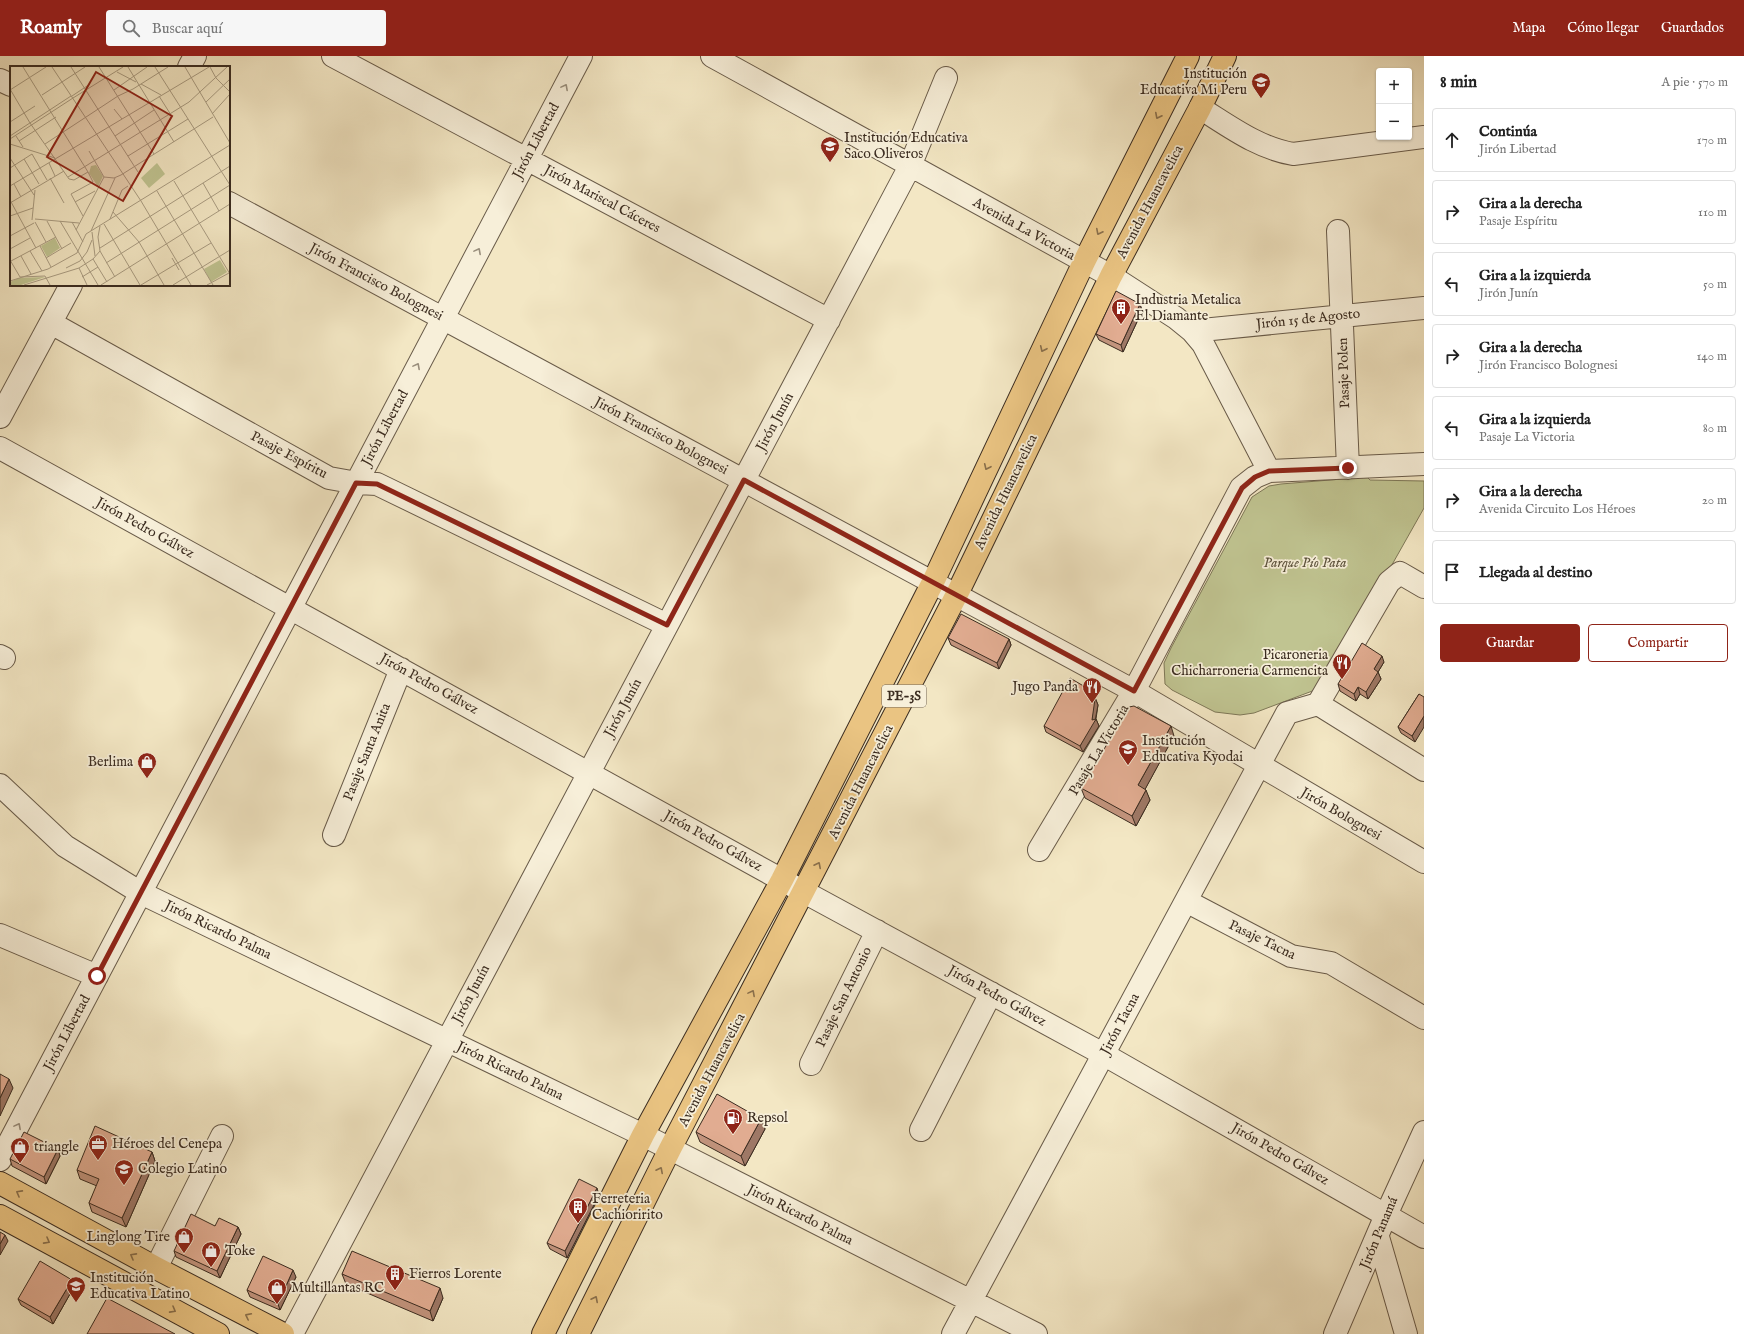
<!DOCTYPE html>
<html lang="es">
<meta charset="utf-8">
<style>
:root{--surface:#fff;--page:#f6f6f6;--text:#222;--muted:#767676;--line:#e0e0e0;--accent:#8f2418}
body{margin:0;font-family:"IM FELL English",serif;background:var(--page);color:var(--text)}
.controls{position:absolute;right:12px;top:12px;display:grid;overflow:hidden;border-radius:4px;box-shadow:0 1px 3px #0004}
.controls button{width:36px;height:36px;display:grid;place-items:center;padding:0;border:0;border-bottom:1px solid var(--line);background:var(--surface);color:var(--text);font:20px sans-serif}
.stop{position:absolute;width:12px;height:12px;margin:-9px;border:3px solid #8f2418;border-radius:50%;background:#fff}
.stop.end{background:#8f2418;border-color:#fff;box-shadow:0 1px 4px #0008}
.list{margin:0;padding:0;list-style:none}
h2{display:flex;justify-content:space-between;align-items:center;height:52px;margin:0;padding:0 16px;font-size:17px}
h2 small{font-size:13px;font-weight:400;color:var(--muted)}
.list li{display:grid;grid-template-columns:26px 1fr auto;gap:12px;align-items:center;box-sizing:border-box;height:64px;margin:0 8px 8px;padding:0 8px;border:1px solid var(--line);border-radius:4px}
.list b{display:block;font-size:15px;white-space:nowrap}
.list p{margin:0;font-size:13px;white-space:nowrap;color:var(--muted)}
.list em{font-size:13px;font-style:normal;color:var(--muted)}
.actions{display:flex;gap:8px;padding:12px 16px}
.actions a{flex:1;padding:9px 0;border:1px solid var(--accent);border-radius:4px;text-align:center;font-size:14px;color:var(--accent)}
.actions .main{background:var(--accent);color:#fff}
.icon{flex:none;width:22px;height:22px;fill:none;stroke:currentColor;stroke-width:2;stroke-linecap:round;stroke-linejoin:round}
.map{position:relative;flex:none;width:1424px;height:1278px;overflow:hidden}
header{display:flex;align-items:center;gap:24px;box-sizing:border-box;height:56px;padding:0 20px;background:var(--accent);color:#fff}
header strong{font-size:19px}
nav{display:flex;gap:22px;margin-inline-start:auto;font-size:14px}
.search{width:280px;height:36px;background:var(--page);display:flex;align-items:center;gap:10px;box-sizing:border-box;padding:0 14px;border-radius:4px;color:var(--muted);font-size:15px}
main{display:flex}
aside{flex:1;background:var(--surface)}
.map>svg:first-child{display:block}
.green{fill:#c0c491;stroke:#7e7858}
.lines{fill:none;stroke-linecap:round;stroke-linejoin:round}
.minor-casing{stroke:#695b49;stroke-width:24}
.major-casing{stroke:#3b2c20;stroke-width:24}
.highway-casing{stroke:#3b2c20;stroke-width:24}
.minor{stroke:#f7efd9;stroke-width:22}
.major{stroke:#eac482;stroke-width:22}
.highway{stroke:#eac482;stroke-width:22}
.wall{fill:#c2947d;stroke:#3b2c20}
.shaded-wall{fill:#9e7866;stroke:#3b2c20}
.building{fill:#e1ac91;stroke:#3b2c20}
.oneway{stroke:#998e7c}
.oneway2{stroke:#8a704c}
.route{stroke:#8f2418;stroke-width:5}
.labels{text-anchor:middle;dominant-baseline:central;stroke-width:3.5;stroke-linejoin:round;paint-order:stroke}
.shield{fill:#f7efd9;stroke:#736658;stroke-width:1}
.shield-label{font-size:13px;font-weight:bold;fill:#3b2c20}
.poi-label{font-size:14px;fill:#3b2c20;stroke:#f7efd9;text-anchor:start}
.street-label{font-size:14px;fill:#3b2c20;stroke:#f7efd9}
.park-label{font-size:14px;font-style:italic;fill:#5c523c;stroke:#f7efd9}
.inset-road{fill:none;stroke:#a99c82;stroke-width:1}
.view{fill:#8f2418;fill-opacity:0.15;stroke:#8f2418;stroke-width:2}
.inset-edge{fill:none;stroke:#3b2c20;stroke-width:2}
</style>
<header>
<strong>Roamly</strong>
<div class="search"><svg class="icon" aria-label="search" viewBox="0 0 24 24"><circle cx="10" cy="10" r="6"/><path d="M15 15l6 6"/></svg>Buscar aquí</div>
<nav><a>Mapa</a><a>Cómo llegar</a><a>Guardados</a></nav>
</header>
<main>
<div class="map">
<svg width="1424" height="1278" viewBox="0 0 1424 1278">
<rect width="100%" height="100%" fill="#f3e7c4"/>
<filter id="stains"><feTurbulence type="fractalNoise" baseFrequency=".005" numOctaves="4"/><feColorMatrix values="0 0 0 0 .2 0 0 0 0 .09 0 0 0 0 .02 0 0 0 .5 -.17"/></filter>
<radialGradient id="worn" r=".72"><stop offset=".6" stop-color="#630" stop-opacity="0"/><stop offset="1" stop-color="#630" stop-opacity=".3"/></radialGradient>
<!-- green -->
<path class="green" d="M1367 421 1370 424 1424 425V452L1323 631 1254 657 1240 659 1215 656 1172 634 1165 628 1164 607 1171 592 1252 441 1269 430 1281 428Z"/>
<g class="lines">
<defs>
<path id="minor" d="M333 0 829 264
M712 0 1111 220 1176 262 1192 275 1203 288 1269 415
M189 11 195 0
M0 24 11 29
M1200 52C1229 70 1258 92 1293 98L1424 81
M229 147 1134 635 1424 806
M1338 175 1348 412
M51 267 329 422 357 427 377 428 667 569
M1192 275 1424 252
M0 361 71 229
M0 392 782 824 1103 998 1424 1181
M0 600 4 602
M1318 648 1389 526 1400 517 1424 531
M0 729 65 790 141 837 643 1079 1036 1278
M334 779 401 613
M1039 794 1134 635 1241 432 1255 421 1269 415 1424 408
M1186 845 1291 900 1331 907 1424 962
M0 879 97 920
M811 1008 877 875
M921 1074 991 937
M0 1104 581 0
M1378 1181 1406 1278
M156 1212 222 1080
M292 1278 910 110 946 22
M953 1278 1287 657 1318 648 1424 714
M1335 1278 1386 1159 1424 1076"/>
<path id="major" d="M0 1127 156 1212 283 1278
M0 1160 218 1278"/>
<path id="highway" d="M543 1278 643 1079 782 824 933 526 1084 206 1188 0
M578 1278 670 1093 957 538 1111 220 1200 52 1225 0"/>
</defs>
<!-- minor casing -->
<use href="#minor" class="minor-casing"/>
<!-- major casing -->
<use href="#major" class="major-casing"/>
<!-- highway casing -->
<use href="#highway" class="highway-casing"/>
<!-- minor -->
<use href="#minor" class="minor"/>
<!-- major -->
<use href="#major" class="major"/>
<!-- highway -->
<use href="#highway" class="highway"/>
</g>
<!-- wall -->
<path class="wall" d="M1140 248 1142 255 1123 296 1099 284 1096 278Z
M948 582 1009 583 1011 589 999 613 951 589Z
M1384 606 1378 616 1381 623 1368 643 1360 638 1356 645 1340 635 1338 628Z
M1419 638 1415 686 1401 677 1398 671Z
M1094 639 1098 649 1096 663 1099 670 1083 696 1046 676 1044 670Z
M1174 680 1145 733 1150 744 1136 770 1085 742 1081 732Z
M761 1063 765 1073 745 1110 700 1086 696 1076Z
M58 1093 60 1100 46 1128 12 1110 10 1103Z
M152 1096 155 1105 126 1171 92 1156 89 1147 97 1130 80 1123 77 1114Z
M599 1139 567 1202 550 1193 547 1187Z
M215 1170 238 1171 241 1178 220 1222 176 1201 174 1195Z
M342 1218 443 1242 433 1265 346 1228Z
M296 1221 280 1254 250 1241 247 1234Z
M74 1231 53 1268 21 1249 18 1243Z"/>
<!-- shaded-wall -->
<path class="shaded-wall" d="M1140 248 1142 255 1123 296 1121 289Z
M1009 583 1011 589 999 613 997 607Z
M1382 600 1384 606 1378 616 1381 623 1368 643 1366 636 1374 613Z
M1358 631 1360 638 1356 645 1354 638Z
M1094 639 1098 649 1095 665 1096 663 1099 670 1083 696 1080 690 1092 664Z
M1424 660V671L1415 686 1412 680Z
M1171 670 1174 680 1142 739 1138 729Z
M1146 734 1150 744 1136 770 1132 760Z
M9 1023 13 1032 0 1060V1042Z
M761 1063 765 1073 745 1110 741 1100Z
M58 1093 60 1100 46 1128 44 1121Z
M152 1096 155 1105 126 1171 122 1162Z
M597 1132 599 1139 567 1202 565 1195Z
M238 1171 241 1178 220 1222 217 1215Z
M5 1179 8 1185 0 1199V1188Z
M293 1214 296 1221 280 1254 278 1248Z
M72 1224 74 1231 53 1268 50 1261Z
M440 1232 443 1242 433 1265 430 1255Z"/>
<!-- building -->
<path class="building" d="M1116 235 1140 248 1121 289 1096 278Z
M961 558 1009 583 997 607 948 582Z
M1362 587 1382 600 1374 613 1378 616 1366 636 1358 631 1354 638 1338 628Z
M1070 622 1092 635 1094 639 1095 643 1092 664 1096 663 1080 690 1044 670Z
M1419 638 1424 641V660L1412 680 1398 671Z
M1134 650 1171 670 1138 729 1146 734 1132 760 1081 732 1129 651Z
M0 1018 9 1023 0 1042Z
M717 1038 761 1063 741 1100 696 1076Z
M95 1070 152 1096 122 1162 89 1147 99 1123 77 1114Z
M24 1076 58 1093 44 1121 10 1103Z
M579 1123 597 1132 565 1195 547 1187Z
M191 1158 215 1170 219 1162 238 1171 217 1215 174 1195Z
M0 1176 5 1179 0 1188Z
M352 1195 440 1232 430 1255 342 1218Z
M263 1200 293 1214 278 1248 247 1234Z
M40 1205 72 1224 50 1261 18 1243Z
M107 1242 175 1278H87Z"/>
<!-- one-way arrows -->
<defs><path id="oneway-chevron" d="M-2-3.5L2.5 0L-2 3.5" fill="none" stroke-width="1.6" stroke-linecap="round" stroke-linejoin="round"/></defs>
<g class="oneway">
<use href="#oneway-chevron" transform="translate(565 31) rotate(-62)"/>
<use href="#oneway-chevron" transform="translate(478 195) rotate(-62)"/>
<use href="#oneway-chevron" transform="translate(417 310) rotate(-62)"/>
<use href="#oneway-chevron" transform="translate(18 1070) rotate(-62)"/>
</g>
<g class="oneway2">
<use href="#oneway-chevron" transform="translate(1158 60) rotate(117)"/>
<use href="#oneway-chevron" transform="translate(1099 176) rotate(117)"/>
<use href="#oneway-chevron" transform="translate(1043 293) rotate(115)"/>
<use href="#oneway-chevron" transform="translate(987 411) rotate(115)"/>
<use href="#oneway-chevron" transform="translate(818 809) rotate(-63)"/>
<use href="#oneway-chevron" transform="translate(752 937) rotate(-62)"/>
<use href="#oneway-chevron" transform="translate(660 1114) rotate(-63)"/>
<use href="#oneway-chevron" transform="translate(19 1137) rotate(-151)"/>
<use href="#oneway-chevron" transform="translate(47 1185) rotate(29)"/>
<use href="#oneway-chevron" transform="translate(133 1200) rotate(-151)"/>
<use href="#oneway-chevron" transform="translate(595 1243) rotate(-63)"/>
<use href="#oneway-chevron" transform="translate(173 1254) rotate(29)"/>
<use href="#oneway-chevron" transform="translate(248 1260) rotate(-153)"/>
</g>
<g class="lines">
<!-- route -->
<path class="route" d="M97 920 356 427 377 428 667 569 744 424 1134 635 1242 432 1255 421 1269 415 1348 412"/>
</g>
<!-- icons -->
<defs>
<symbol id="school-pin" viewBox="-11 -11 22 30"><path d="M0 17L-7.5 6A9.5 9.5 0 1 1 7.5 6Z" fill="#8f2418" stroke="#f7efd9"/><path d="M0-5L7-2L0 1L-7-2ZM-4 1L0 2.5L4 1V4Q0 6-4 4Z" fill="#fff"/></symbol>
<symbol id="building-pin" viewBox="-11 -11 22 30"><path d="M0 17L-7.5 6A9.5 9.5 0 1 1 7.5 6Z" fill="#8f2418" stroke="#f7efd9"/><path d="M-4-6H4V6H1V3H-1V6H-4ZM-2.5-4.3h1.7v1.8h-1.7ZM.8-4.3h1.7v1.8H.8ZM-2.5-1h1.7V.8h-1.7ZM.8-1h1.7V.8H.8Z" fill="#fff"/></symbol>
<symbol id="restaurant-pin" viewBox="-11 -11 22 30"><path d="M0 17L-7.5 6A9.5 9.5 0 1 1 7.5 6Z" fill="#8f2418" stroke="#f7efd9"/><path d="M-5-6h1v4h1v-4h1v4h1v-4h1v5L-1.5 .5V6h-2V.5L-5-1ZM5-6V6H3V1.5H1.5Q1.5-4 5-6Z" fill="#fff"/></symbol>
<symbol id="shop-pin" viewBox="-11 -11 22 30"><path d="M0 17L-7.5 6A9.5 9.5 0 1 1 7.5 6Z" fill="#8f2418" stroke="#f7efd9"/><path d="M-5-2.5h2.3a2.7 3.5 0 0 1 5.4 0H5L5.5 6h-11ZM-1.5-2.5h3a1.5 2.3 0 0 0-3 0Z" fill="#fff"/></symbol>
<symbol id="fuel-pin" viewBox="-11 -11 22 30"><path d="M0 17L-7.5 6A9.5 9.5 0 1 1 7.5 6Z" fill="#8f2418" stroke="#f7efd9"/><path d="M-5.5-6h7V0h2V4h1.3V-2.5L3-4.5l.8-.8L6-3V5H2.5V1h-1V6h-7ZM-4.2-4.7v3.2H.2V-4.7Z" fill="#fff"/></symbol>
<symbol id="office-pin" viewBox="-11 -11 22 30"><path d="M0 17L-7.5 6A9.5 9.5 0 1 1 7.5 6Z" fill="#8f2418" stroke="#f7efd9"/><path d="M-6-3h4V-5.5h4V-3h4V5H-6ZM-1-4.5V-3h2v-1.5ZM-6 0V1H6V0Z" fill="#fff"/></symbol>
<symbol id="university-pin" viewBox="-11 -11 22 30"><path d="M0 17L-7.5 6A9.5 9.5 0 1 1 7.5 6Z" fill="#8f2418" stroke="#f7efd9"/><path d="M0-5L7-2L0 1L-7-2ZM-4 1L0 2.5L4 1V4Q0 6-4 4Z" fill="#fff"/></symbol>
</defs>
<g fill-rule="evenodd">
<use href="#school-pin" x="1250" y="15" width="22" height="30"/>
<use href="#school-pin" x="819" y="79" width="22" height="30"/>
<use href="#building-pin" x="1110" y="241" width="22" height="30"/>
<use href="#restaurant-pin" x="1331" y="596" width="22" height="30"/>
<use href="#restaurant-pin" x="1081" y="620" width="22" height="30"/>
<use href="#school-pin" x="1117" y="682" width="22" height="30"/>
<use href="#shop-pin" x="136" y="695" width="22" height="30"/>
<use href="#fuel-pin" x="722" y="1051" width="22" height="30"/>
<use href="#office-pin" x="87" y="1077" width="22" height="30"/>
<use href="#shop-pin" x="9" y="1080" width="22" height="30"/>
<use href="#university-pin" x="113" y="1102" width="22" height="30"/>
<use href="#building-pin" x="567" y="1140" width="22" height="30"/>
<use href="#shop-pin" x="173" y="1170" width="22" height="30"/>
<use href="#shop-pin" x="200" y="1184" width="22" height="30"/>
<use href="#building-pin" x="384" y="1207" width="22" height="30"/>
<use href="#school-pin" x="65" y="1219" width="22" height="30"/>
<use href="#shop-pin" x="266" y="1221" width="22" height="30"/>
</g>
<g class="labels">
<!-- shield labels -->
<rect class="shield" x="882" y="629" width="44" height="22" rx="3"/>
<g class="shield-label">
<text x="904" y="640">PE-3S</text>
</g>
<!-- poi labels -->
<g class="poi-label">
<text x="1247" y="18" text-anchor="end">Institución<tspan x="1247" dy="16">Educativa Mi Peru</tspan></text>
<text x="844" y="82">Institución Educativa<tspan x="844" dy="16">Saco Oliveros</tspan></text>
<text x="1135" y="244">Industria Metalica<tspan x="1135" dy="16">El Diamante</tspan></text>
<text x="1328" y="599" text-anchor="end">Picaroneria<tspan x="1328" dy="16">Chicharroneria Carmencita</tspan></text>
<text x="1078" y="631" text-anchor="end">Jugo Panda</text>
<text x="1142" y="685">Institución<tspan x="1142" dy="16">Educativa Kyodai</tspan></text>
<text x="133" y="706" text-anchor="end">Berlima</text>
<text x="747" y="1062">Repsol</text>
<text x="112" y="1088">Héroes del Cenepa</text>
<text x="34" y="1091">triangle</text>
<text x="138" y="1113">Colegio Latino</text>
<text x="592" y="1143">Ferreteria<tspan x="592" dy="16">Cachioririto</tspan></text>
<text x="170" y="1181" text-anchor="end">Linglong Tire</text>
<text x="225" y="1195">Toke</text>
<text x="409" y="1218">Fierros Lorente</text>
<text x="90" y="1222">Institución<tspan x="90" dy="16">Educativa Latino</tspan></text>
<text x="291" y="1232">Multillantas RC</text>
</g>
<!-- street labels -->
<g class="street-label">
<text transform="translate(536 85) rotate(-62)">Jirón Libertad</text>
<text transform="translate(602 143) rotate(28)">Jirón Mariscal Cáceres</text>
<text transform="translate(1150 146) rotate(-62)">Avenida Huancavelica</text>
<text transform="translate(1024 173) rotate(29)">Avenida La Victoria</text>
<text transform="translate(376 226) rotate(28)">Jirón Francisco Bolognesi</text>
<text transform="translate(1308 263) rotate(-6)">Jirón 15 de Agosto</text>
<text transform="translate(1344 317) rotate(-92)">Pasaje Polen</text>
<text transform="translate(775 366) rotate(-62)">Jirón Junín</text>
<text transform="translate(385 372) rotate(-62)">Jirón Libertad</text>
<text transform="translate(661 380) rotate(28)">Jirón Francisco Bolognesi</text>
<text transform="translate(289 399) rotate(28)">Pasaje Espíritu</text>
<text transform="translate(1006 436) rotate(-64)">Avenida Huancavelica</text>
<text transform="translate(145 472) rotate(29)">Jirón Pedro Gálvez</text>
<text transform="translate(429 628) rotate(29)">Jirón Pedro Gálvez</text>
<text transform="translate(623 652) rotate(-62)">Jirón Junín</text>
<text transform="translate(1099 694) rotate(-59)">Pasaje La Victoria</text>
<text transform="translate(367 696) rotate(-68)">Pasaje Santa Anita</text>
<text transform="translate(861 726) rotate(-63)">Avenida Huancavelica</text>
<text transform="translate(1341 758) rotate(30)">Jirón Bolognesi</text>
<text transform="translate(713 785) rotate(29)">Jirón Pedro Gálvez</text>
<text transform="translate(218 874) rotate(26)">Jirón Ricardo Palma</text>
<text transform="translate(1262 884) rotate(26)">Pasaje Tacna</text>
<text transform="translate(471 938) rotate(-62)">Jirón Junín</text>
<text transform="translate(997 940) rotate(29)">Jirón Pedro Gálvez</text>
<text transform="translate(844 941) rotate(-64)">Pasaje San Antonio</text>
<text transform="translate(1120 968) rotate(-62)">Jirón Tacna</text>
<text transform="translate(67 977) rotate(-62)">Jirón Libertad</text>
<text transform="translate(712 1014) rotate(-62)">Avenida Huancavelica</text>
<text transform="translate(510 1015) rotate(26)">Jirón Ricardo Palma</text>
<text transform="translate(1280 1098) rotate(30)">Jirón Pedro Gálvez</text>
<text transform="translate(800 1159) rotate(27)">Jirón Ricardo Palma</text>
<text transform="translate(1379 1177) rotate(-67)">Jirón Panamá</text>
</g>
<!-- park labels -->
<g class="park-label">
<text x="1305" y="507">Parque Pío Pata</text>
</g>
</g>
<!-- overview -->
<g transform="translate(10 10)">
<rect width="220" height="220" fill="#f3e7c4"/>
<path d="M147 97 155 108 139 122 131 112ZM86 99 93 110 88 121 79 107 81 100ZM45 172 50 182 37 191 31 180ZM210 194 217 206 201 216 194 203ZM35 211 11 219H0V216L9 212Z" fill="#c0c491"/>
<path class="inset-road" d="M42 1 131 135 181 219M61 1 128 106M89 1 144 88M118 1 164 76M145 1 220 119M175 1 220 77M200 1 206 12 220 26M107 6 126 16M131 18 151 29M0 23 20 57 59 113 64 114 78 106 13 1M0 24 36 1M104 24 137 1M32 29 75 1M62 30 80 18M149 30 161 49M63 32 113 1M196 36 220 13M104 43 112 53M202 48 220 28M0 56 25 40M0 70 61 30M6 70 13 81M105 70 144 44M0 73 63 32M9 75 46 51M0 78 45 92M35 78 108 30 123 23 158 1M79 85 94 111M22 88 37 114M118 90 178 53M0 92 24 129M14 93 29 118M39 97 45 110M0 102 22 88M58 111 179 36 217 1M94 111 104 112 111 109 203 51M40 112 54 137M164 115 220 208M193 117 209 145M4 118 11 131M0 120 199 1M147 125 203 219M0 134 26 182M65 136 85 125M0 137 54 105M103 146 129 176 154 219M0 150 23 142M73 150 61 128 83 116 78 106M25 153 69 157M100 153 112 124 118 120M22 154 25 124M37 155 52 183M50 155 88 219M25 156 36 176M62 156 73 176M94 158 130 219M90 160 88 171 90 185 105 211M66 164 94 111M81 165 105 112M82 166 85 190M0 170 24 157M30 180 41 201M90 182 220 100M0 183 20 172M20 185 32 205M11 190 21 208M36 192 61 177M162 192 169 204M83 193 97 216M0 194 10 211 35 210 40 219M1 195 46 171M96 197 220 119M56 202 70 195 77 186 82 174M69 202 77 219M72 211 88 201M0 215 38 203 67 187 76 168 220 79M14 219 69 202 83 193 90 185M91 219 220 138M131 219 201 177M163 219 220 184M197 219 219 207"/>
<path class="view" d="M86 6 162 50 113 135 37 91Z"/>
<rect width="220" height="220" class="inset-edge"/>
</g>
<rect width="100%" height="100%" filter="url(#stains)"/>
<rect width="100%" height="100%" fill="url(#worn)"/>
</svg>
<div class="controls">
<button>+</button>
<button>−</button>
</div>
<div class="stop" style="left:97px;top:920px"></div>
<div class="stop end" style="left:1348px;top:412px"></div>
</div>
<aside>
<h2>8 min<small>A pie · 570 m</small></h2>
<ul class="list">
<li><svg class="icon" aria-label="ahead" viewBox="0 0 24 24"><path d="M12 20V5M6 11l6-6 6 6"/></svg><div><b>Continúa</b><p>Jirón Libertad</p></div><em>170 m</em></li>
<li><svg class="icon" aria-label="right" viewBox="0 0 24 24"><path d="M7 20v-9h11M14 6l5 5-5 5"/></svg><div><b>Gira a la derecha</b><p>Pasaje Espíritu</p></div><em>110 m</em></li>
<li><svg class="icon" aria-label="left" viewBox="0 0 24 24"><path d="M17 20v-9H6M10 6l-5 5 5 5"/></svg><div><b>Gira a la izquierda</b><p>Jirón Junín</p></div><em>50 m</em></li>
<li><svg class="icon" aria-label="right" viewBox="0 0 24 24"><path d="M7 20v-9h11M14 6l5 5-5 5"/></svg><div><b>Gira a la derecha</b><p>Jirón Francisco Bolognesi</p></div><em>140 m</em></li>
<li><svg class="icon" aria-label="left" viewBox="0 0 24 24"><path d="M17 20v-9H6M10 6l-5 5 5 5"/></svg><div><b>Gira a la izquierda</b><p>Pasaje La Victoria</p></div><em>80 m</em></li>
<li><svg class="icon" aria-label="right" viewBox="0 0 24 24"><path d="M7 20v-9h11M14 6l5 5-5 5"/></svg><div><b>Gira a la derecha</b><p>Avenida Circuito Los Héroes</p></div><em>20 m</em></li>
<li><svg class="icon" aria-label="arrive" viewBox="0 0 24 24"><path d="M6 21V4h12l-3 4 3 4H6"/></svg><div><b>Llegada al destino</b></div></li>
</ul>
<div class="actions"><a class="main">Guardar</a><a>Compartir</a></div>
</aside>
</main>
